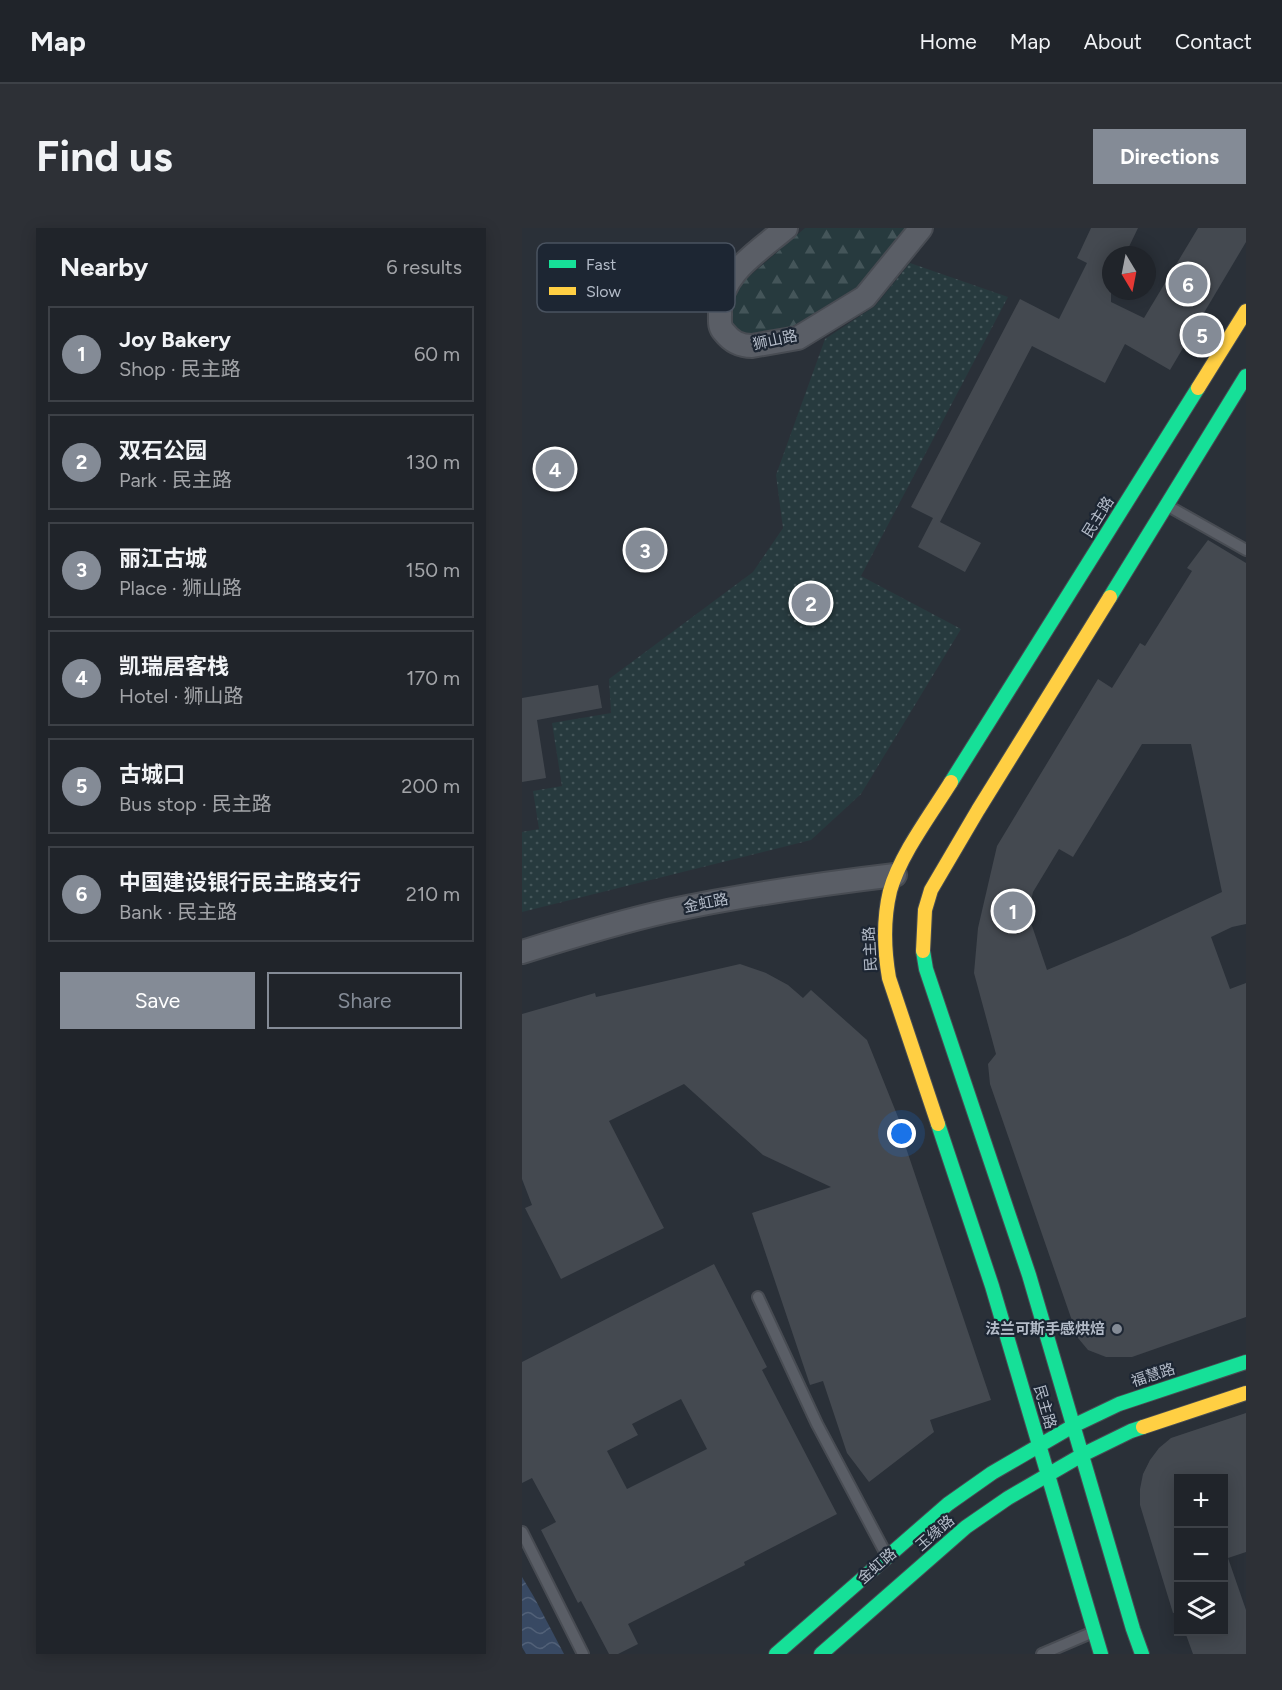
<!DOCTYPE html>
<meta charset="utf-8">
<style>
:root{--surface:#20242a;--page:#2d3036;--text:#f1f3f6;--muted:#a2a4a8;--line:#3d4147;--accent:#848b96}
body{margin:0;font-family:Figtree,"Noto Sans SC",sans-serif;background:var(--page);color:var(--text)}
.controls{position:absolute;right:18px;bottom:18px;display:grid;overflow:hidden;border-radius:0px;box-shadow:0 3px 15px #0003}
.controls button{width:54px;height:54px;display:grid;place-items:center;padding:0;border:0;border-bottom:2px solid var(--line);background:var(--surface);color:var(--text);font:30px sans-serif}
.compass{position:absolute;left:580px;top:18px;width:54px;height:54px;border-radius:50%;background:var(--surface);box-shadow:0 3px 15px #0003;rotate:170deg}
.you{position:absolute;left:380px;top:906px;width:21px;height:21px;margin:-15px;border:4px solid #fff;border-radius:50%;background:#1a73e8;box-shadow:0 0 0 9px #1a73e833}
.badge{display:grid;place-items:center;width:39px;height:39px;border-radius:50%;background:var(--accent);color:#fff;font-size:20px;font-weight:700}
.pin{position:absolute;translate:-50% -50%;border:3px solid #fff;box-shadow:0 2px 6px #0006}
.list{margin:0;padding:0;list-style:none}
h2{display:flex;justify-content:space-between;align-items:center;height:78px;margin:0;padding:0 24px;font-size:26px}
h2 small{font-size:20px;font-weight:400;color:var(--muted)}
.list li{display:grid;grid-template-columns:39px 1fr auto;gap:18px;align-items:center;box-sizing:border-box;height:96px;margin:0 12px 12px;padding:0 12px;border:2px solid var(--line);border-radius:0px}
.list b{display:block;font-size:22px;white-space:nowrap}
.list p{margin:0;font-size:20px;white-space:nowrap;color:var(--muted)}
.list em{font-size:20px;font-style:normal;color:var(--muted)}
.actions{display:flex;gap:12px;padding:18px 24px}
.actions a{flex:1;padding:14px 0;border:2px solid var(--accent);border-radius:0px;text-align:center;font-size:21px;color:var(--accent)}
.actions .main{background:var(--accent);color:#fff}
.icon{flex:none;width:33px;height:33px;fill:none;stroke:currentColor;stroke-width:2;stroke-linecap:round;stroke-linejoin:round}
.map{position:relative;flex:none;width:724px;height:1426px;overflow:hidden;border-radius:0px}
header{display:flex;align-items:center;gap:36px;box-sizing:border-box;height:84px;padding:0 30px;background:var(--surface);border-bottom:2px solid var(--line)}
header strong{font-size:28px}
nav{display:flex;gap:33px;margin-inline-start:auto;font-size:21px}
.intro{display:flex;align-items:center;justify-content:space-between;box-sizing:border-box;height:144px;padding:0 36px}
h1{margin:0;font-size:42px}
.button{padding:15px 27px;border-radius:0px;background:var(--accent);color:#fff;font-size:21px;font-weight:700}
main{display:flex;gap:36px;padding:0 36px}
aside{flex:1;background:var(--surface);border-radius:0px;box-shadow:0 3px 15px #0003}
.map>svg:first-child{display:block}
.forest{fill:url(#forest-firs)}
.park{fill:url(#park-dots)}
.water{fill:url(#water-waves)}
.building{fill:#444950;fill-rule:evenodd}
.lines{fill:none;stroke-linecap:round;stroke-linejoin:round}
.lane-casing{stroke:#484c53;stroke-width:14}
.street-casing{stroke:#484c53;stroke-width:26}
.fast-casing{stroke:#484c53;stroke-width:16}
.slow-casing{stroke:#484c53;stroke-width:16}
.lane{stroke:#5a5e66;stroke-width:10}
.street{stroke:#5a5e66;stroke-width:22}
.fast{stroke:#16e098;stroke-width:14}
.slow{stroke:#ffcf43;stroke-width:14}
.poi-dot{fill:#848b96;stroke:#1d2633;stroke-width:2}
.labels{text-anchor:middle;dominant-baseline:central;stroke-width:4.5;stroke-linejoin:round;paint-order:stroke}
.street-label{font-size:15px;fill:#b4bcc9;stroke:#1d2633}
.poi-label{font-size:15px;font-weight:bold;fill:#b4bcc9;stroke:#1d2633;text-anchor:end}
.key{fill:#1d2633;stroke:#4a5360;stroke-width:1.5}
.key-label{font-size:16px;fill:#b4bcc9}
</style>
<header>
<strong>Map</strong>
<nav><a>Home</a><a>Map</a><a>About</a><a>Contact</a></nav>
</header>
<div class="intro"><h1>Find us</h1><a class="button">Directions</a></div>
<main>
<aside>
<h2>Nearby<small>6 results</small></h2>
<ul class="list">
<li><span class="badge">1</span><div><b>Joy Bakery</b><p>Shop · 民主路</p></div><em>60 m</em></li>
<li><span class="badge">2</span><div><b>双石公园</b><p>Park · 民主路</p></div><em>130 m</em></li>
<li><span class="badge">3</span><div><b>丽江古城</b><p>Place · 狮山路</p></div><em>150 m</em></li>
<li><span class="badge">4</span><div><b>凯瑞居客栈</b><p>Hotel · 狮山路</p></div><em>170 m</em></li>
<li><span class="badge">5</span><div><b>古城口</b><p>Bus stop · 民主路</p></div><em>200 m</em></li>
<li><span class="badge">6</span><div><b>中国建设银行民主路支行</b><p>Bank · 民主路</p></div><em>210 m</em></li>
</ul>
<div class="actions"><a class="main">Save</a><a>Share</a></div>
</aside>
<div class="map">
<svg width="724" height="1426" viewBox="0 0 724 1426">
<defs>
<pattern id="forest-firs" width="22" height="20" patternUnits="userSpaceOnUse" patternTransform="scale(1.5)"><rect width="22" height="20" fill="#273a3e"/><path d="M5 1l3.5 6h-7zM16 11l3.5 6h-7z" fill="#445559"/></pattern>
<pattern id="park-dots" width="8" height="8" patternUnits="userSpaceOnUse" patternTransform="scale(1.5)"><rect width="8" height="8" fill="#273a3e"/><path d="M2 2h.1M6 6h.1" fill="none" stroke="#445559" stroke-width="1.8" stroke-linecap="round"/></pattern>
<pattern id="water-waves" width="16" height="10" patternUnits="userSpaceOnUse" patternTransform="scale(1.5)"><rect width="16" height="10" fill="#384963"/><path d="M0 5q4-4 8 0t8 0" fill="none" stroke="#526178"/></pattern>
</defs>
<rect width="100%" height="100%" fill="#2a3038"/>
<!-- forest -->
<path class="forest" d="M283 0H383L335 59 271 98 225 106 216 102 211 96 210 79 216 61 222 53Z"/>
<!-- park -->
<path class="park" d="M388 35 486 69 339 348 439 401 339 566 289 612 0 684V604L17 601 11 563 40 558 30 495 89 485 87 451 231 344 261 300 254 247 303 111 353 78Z"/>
<!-- water -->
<path class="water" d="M0 1349 12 1369 42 1426H4L0 1419Z"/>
<!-- building -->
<path class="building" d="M569 0H616L603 27H589V74L622 90 676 0H724V14L648 142 603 116 583 155 510 118 418 294 459 315 443 344 396 319 411 290 389 279 498 71 537 91 565 35 555 30Z
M686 312 724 335V696L710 699 689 709 708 761 724 755V1089L610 1129H584L566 1122 556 1110 468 856 466 836 474 826 452 745 456 700 475 618 576 451 590 460 618 415 623 418 670 343 665 340ZM620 516H669L700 664 606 708 525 742 506 686 511 664 537 621 551 629Z
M76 457 80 480 15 492 24 550 0 554V470Z
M218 736 244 745 266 757 281 770 289 762 345 812 382 904 379 905 469 1172 408 1192 412 1204 347 1254 325 1225 301 1153 288 1157 230 985 309 959 241 927 162 856 87 893 142 1000 39 1051 3 980 10 977 0 951V786L73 765 74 769Z
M192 1036 245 1139 240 1142 315 1286 222 1334 223 1337 106 1396 116 1416 96 1426H87L59 1373 56 1375 19 1302 34 1294 10 1250 0 1255V1134ZM159 1171 185 1221 105 1261 85 1223 116 1207 110 1196Z
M724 1185V1324L706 1330 724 1382V1426H671L663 1404H702V1251H657V1384L651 1385 618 1277V1261L621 1246 628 1232 637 1220 649 1210Z"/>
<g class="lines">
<defs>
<path id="lane" d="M646 278 724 322
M236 1069 295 1196 364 1326
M0 1304 61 1426
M520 1426 569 1405"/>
<path id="street" d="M264 0C237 23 196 47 198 86 198 93 197 99 202 104 209 113 217 118 230 118L276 110 343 69 399 0
M0 724C48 709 97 694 146 683 221 667 297 656 373 647"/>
<path id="fast" d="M588 369 724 148
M429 554 676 160
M401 723 404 741 507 1047 611 1401 620 1426
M416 896 470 1058 579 1426
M254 1426 426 1276 470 1245 551 1198 597 1176 724 1134
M299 1426 444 1299 486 1270 560 1227 609 1203 621 1199"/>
<path id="slow" d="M676 160 724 83
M401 723 403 682 409 662 456 582 588 369
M416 896 367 750C362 721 361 692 368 663 378 627 409 586 429 554
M621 1199 724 1165"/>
</defs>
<!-- lane casing -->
<use href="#lane" class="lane-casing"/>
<!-- street casing -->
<use href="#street" class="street-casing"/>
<!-- fast casing -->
<use href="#fast" class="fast-casing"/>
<!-- slow casing -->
<use href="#slow" class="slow-casing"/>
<!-- lane -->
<use href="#lane" class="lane"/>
<!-- street -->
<use href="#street" class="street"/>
<!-- fast -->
<use href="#fast" class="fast"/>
<!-- slow -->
<use href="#slow" class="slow"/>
</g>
<!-- markers -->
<circle class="poi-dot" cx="595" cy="1101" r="6"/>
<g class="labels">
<!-- street labels -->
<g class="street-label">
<text transform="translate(253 112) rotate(-12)">狮山路</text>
<text transform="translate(576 289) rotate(-58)">民主路</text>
<text transform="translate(184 675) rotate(-11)">金虹路</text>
<text transform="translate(348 721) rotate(-93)">民主路</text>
<text transform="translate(631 1147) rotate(-18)">福慧路</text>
<text transform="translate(523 1179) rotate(74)">民主路</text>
<text transform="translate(413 1305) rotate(-41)">玉缘路</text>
<text transform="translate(355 1338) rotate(-41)">金虹路</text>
</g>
<!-- poi labels -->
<g class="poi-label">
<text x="583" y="1101">法兰可斯手感烘焙</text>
</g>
</g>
<!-- legend -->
<rect x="15" y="15" width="198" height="69" rx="9" class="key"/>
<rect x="27" y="32" width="27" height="8" fill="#16e098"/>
<rect x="27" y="59" width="27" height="8" fill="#ffcf43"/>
<g class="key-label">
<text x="64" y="42">Fast</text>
<text x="64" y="69">Slow</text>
</g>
</svg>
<div class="controls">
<button>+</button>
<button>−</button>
<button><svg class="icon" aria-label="layers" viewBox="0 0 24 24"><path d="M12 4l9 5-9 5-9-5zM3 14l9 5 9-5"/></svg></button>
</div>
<svg class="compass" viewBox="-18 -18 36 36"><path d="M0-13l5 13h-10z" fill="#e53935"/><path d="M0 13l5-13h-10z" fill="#a2a4a8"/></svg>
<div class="you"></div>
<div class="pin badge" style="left:491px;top:683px">1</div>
<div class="pin badge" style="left:289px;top:375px">2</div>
<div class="pin badge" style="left:123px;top:322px">3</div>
<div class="pin badge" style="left:33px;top:241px">4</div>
<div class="pin badge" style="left:680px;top:107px">5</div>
<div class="pin badge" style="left:666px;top:56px">6</div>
</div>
</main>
